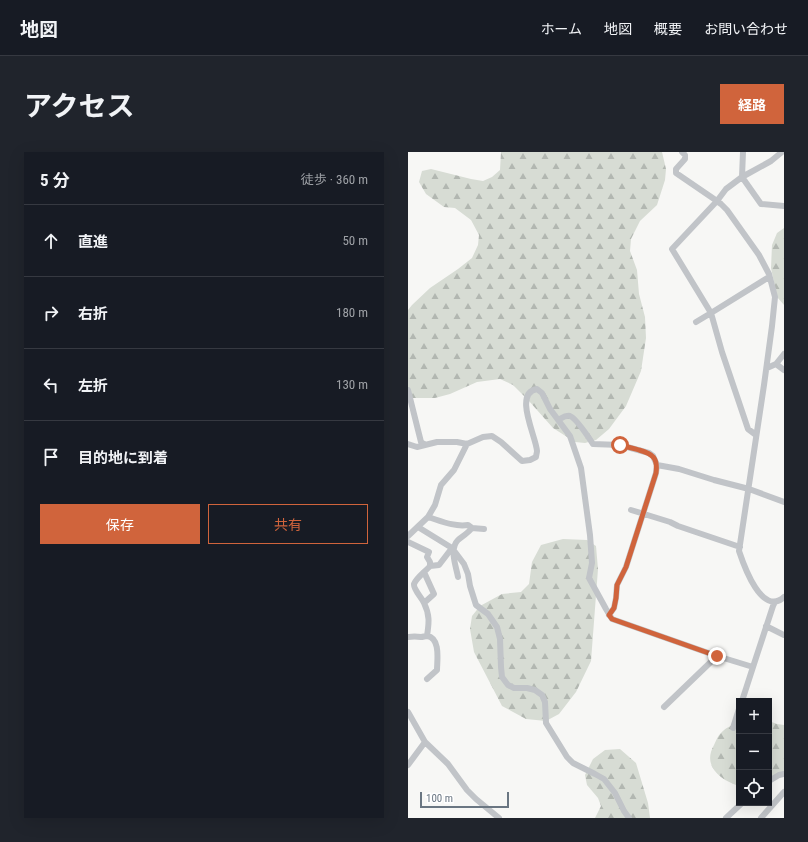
<!DOCTYPE html>
<html lang="ja">
<meta charset="utf-8">
<style>
:root{--surface:#171b24;--page:#20242c;--text:#f1f3f6;--muted:#9ea1a6;--line:#363941;--accent:#d0643c}
body{margin:0;font-family:"Roboto Condensed","Noto Sans JP",sans-serif;background:var(--page);color:var(--text)}
.controls{position:absolute;right:12px;bottom:12px;display:grid;overflow:hidden;border-radius:0px;box-shadow:0 4px 16px #0002}
.controls button{width:36px;height:36px;display:grid;place-items:center;padding:0;border:0;border-bottom:1px solid var(--line);background:var(--surface);color:var(--text);font:20px sans-serif}
.scale{position:absolute;left:12px;bottom:10px;width:89px;box-sizing:border-box;padding-left:4px;border:2px solid #6a7682;border-top:0;font-size:11px;line-height:14px;white-space:nowrap;color:#6a7682;-webkit-text-stroke:3px #fff;paint-order:stroke}
.stop{position:absolute;width:12px;height:12px;margin:-9px;border:3px solid #d0643c;border-radius:50%;background:#fff}
.stop.end{background:#d0643c;border-color:#fff;box-shadow:0 1px 4px #0008}
.list{margin:0;padding:0;list-style:none}
h2{display:flex;justify-content:space-between;align-items:center;height:52px;margin:0;padding:0 16px;font-size:17px}
h2 small{font-size:13px;font-weight:400;color:var(--muted)}
.list li{display:grid;grid-template-columns:26px 1fr auto;gap:12px;align-items:center;box-sizing:border-box;height:72px;padding:0 16px;border-top:1px solid var(--line)}
.list b{display:block;font-size:15px;white-space:nowrap}
.list em{font-size:13px;font-style:normal;color:var(--muted)}
.actions{display:flex;gap:8px;padding:12px 16px}
.actions a{flex:1;padding:9px 0;border:1px solid var(--accent);border-radius:0px;text-align:center;font-size:14px;color:var(--accent)}
.actions .main{background:var(--accent);color:#fff}
.icon{flex:none;width:22px;height:22px;fill:none;stroke:currentColor;stroke-width:2;stroke-linecap:round;stroke-linejoin:round}
.map{position:relative;flex:none;width:376px;height:666px;overflow:hidden;border-radius:0px}
header{display:flex;align-items:center;gap:24px;box-sizing:border-box;height:56px;padding:0 20px;background:var(--surface);border-bottom:1px solid var(--line)}
header strong{font-size:19px}
nav{display:flex;gap:22px;margin-inline-start:auto;font-size:14px}
.intro{display:flex;align-items:center;justify-content:space-between;box-sizing:border-box;height:96px;padding:0 24px}
h1{margin:0;font-size:28px}
.button{padding:10px 18px;border-radius:0px;background:var(--accent);color:#fff;font-size:14px;font-weight:700}
main{display:flex;gap:24px;padding:0 24px}
aside{flex:1;background:var(--surface);border-radius:0px;box-shadow:0 4px 16px #0002}
.map>svg:first-child{display:block}
.forest{fill:url(#forest-firs)}
.lines{fill:none;stroke-linecap:round;stroke-linejoin:round}
.minor{stroke:#c1c4c8;stroke-width:6}
.route{stroke:#d0643c;stroke-width:5}
</style>
<header>
<strong>地図</strong>
<nav><a>ホーム</a><a>地図</a><a>概要</a><a>お問い合わせ</a></nav>
</header>
<div class="intro"><h1>アクセス</h1><a class="button">経路</a></div>
<main>
<aside>
<h2>5 分<small>徒歩 · 360 m</small></h2>
<ul class="list">
<li><svg class="icon" aria-label="ahead" viewBox="0 0 24 24"><path d="M12 20V5M6 11l6-6 6 6"/></svg><div><b>直進</b></div><em>50 m</em></li>
<li><svg class="icon" aria-label="right" viewBox="0 0 24 24"><path d="M7 20v-9h11M14 6l5 5-5 5"/></svg><div><b>右折</b></div><em>180 m</em></li>
<li><svg class="icon" aria-label="left" viewBox="0 0 24 24"><path d="M17 20v-9H6M10 6l-5 5 5 5"/></svg><div><b>左折</b></div><em>130 m</em></li>
<li><svg class="icon" aria-label="arrive" viewBox="0 0 24 24"><path d="M6 21V4h12l-3 4 3 4H6"/></svg><div><b>目的地に到着</b></div></li>
</ul>
<div class="actions"><a class="main">保存</a><a>共有</a></div>
</aside>
<div class="map">
<svg width="376" height="666" viewBox="0 0 376 666">
<defs>
<pattern id="forest-firs" width="22" height="20" patternUnits="userSpaceOnUse"><rect width="22" height="20" fill="#d7dcd4"/><path d="M5 1l3.5 6h-7zM16 11l3.5 6h-7z" fill="#b2b7b1"/></pattern>
</defs>
<rect width="100%" height="100%" fill="#f7f7f5"/>
<!-- forest -->
<path class="forest" d="M93 0H254L258 17 257 28 249 53 232 69 223 87 222 99 229 118 231 142 237 165 238 186 233 219 218 254 201 277 188 288 177 291 167 290 145 276 121 249 105 233 92 227 69 230 42 242 27 246H4L0 244V158L4 153 22 136 50 117 64 106 70 93 71 83 63 68 47 56 36 55 18 42 11 30 14 19 23 17 63 27 75 29 84 25 92 18Z
M376 76V153L369 145 363 116 364 93 369 81Z
M155 387 179 388 188 394 190 417 183 509 168 540 151 562 138 569 118 567 94 554 66 500 62 477 64 464 72 454 94 442 113 440 121 432 124 410 133 393Z
M361 569 369 572 376 573V622L361 629Z
M331 570V634C312 628 294 614 306 593 308 589 309 585 312 582 317 576 324 573 331 570Z
M212 597 228 611 240 651 242 666H187L193 654 190 646 179 633 177 623 185 607 197 598Z"/>
<g class="lines">
<!-- minor -->
<path class="minor" d="M274 0 277 3V7L268 17V21L309 49 264 97 303 161 314 200 340 277 348 283
M335 0 334 25 353 52 376 54
M374 0 363 9 334 25 318 37 309 49 313 52 319 58 351 103 361 122 367 145 364 174 356 233 331 399C336 414 354 465 376 445
M288 170 303 161 361 125
M368 212 376 218
M359 216 368 212 376 202
M0 238 13 290 17 293 29 290H49L59 292 75 285 84 284 93 290 114 309 122 308 128 305C128 303 129 301 129 299 128 284 105 241 129 237L134 241 142 257 162 284 173 316 182 383 184 411 181 426 198 457 204 467 309 504 345 515 365 454 367 450
M150 268C154 266 157 263 162 264 168 266 181 286 185 292L212 293 241 301 245 304 249 313 248 321 218 415 209 433 208 446 206 456 201 463
M0 292 9 295 17 293
M249 313 271 317 306 328 341 337 376 350
M223 358 262 370 270 374 332 395
M20 365C33 369 46 375 60 373L64 376
M10 375 44 396 56 412 60 422 62 434 68 453 80 462 89 475 92 487 93 515 94 525 100 533 106 536H119L127 538 134 543 137 550 138 571 159 605 165 611 187 622 196 627 207 641 216 659 221 666
M0 384 20 365 27 353 33 333 46 318 59 292
M0 390 21 400 19 405 22 410V414
M50 425C48 414 41 397 50 388 55 384 60 381 64 376L76 377
M16 451 26 442 16 420
M358 474 376 483
M19 484C21 471 22 463 16 451 14 446 5 437 6 432 8 426 18 419 22 414L31 413 44 396
M0 485C6 484 7 484 13 485 15 485 17 484 19 484 33 486 29 509 29 518L19 527
M334 549 345 515
M256 555 309 504
M0 560 17 590 40 612 59 638 68 647 91 666
M325 576 331 557
M0 613 17 590
M361 629 371 623 376 622
M318 666 334 651
M353 666 376 640"/>
</g>
<g class="lines">
<!-- route -->
<path class="route" d="M212 293C218 295 225 296 231 298 245 302 250 306 248 321L218 415 209 433 208 446 206 456 201 463 204 467 309 504"/>
</g>
</svg>
<div class="controls">
<button>+</button>
<button>−</button>
<button><svg class="icon" aria-label="locate" viewBox="0 0 24 24"><circle cx="12" cy="12" r="6"/><path d="M12 2v4M12 18v4M2 12h4M18 12h4"/></svg></button>
</div>
<div class="scale">100 m</div>
<div class="stop" style="left:212px;top:293px"></div>
<div class="stop end" style="left:309px;top:504px"></div>
</div>
</main>
